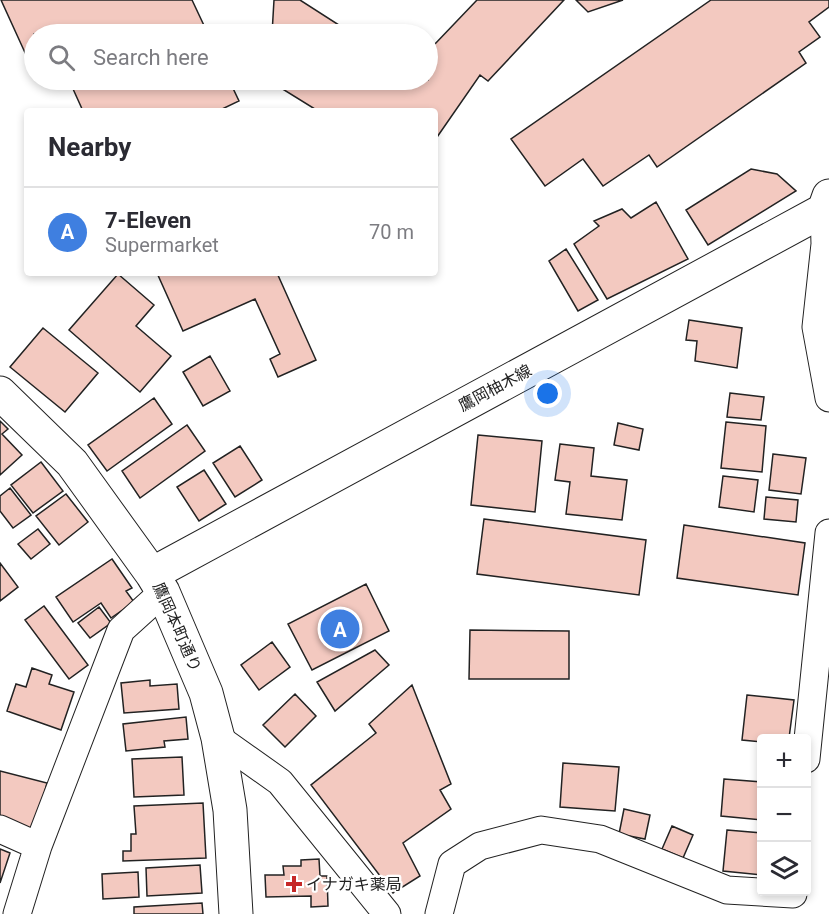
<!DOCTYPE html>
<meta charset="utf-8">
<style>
:root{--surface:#fff;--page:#f7f7f7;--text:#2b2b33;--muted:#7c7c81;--line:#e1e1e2;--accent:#c62828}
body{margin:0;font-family:Roboto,"Noto Sans JP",sans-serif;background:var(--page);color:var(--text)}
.controls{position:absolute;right:18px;bottom:18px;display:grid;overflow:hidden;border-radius:6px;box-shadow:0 3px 9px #0003}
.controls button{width:54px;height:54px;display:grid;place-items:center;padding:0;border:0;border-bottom:2px solid var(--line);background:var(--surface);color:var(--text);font:30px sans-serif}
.you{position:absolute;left:548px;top:394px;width:21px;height:21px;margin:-15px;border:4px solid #fff;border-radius:50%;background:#1a73e8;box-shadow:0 0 0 9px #1a73e833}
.badge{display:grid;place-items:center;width:39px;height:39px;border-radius:50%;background:var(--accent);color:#fff;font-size:20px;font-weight:700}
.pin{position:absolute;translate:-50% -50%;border:3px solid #fff;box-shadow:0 2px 6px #0006}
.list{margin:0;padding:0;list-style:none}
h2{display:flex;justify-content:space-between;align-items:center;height:78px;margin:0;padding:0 24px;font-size:26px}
h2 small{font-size:20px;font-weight:400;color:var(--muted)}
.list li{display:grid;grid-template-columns:39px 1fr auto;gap:18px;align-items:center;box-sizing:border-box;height:90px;padding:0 24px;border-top:2px solid var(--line)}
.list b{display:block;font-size:22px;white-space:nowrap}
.list p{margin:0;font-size:20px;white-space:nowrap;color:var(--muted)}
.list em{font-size:20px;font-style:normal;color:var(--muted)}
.icon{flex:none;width:33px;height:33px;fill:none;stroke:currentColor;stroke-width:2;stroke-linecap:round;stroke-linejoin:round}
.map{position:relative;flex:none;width:829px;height:914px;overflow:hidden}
.search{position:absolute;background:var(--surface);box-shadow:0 3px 9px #0003;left:24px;top:24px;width:414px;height:66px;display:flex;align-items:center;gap:15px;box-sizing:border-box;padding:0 21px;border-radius:33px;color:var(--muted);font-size:22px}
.panel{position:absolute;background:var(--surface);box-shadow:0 3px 9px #0003;left:24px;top:108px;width:414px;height:168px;border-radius:6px}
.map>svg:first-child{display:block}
.building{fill:#f3c9c0;stroke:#222;stroke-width:1.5}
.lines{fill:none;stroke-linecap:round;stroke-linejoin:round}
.street-casing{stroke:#222;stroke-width:29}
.secondary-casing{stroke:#222;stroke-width:35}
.street{stroke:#fff;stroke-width:27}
.secondary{stroke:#fff;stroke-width:33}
.poi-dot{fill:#c62828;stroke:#fff;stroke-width:2}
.labels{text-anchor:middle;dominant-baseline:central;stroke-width:4.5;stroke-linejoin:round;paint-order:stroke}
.street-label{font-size:16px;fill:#222;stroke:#fff}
.poi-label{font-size:16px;fill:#222;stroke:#fff;text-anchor:start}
</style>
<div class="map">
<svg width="829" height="914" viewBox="0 0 829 914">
<rect width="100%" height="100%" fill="#fff"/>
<!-- building -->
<path class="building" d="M1 0H192L208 34H34V53L27 57Z
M274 0H300L353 34H272Z
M477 0H564L488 81 480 75 435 140V111H318L268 80H428V40L434 45Z
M576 0H623L588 12Z
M711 0H829V7L809 22 820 37 799 52 806 63 657 167 649 155 603 186 583 159 545 186 511 139Z
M69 80H229L239 101 218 111H83Z
M751 169 777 174 796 191 708 245 686 210Z
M656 202 688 259 607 299 574 244 599 226 594 221 622 209 631 218Z
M566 249 598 300 578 311 549 261Z
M157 273H277L316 360 278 377 270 359 280 354 255 299 183 331Z
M118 274 154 305 136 326 171 356 140 392 69 330Z
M689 320 742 328 737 368 695 361 697 341 686 340Z
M43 328 98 373 65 412 10 367Z
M210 356 230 391 203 406 183 372Z
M730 393 764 397 761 420 727 417Z
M154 398 172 424 107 471 88 445Z
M0 421 8 429 2 434 22 455 0 475Z
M726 422 766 426 762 472 721 468Z
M618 423 643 429 639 450 614 445Z
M187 425 205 451 140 498 122 471Z
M478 435 542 441 535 512 471 505Z
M560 444 594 448 591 476 627 480 622 520 566 514 570 482 555 480Z
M240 446 262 480 235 497 213 463Z
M773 454 806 458 801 494 769 490Z
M41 462 63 491 33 513 11 485Z
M204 470 226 504 199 521 177 487Z
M723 476 758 480 754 512 719 507Z
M10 488 31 515 13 528 0 511V496Z
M66 494 88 522 59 545 36 516Z
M766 497 798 500 796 522 764 519Z
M484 519 646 540 639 595 477 574Z
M684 525 805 543 798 595 677 578Z
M38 529 50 544 31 559 18 544Z
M112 559 132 588 126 591 134 602 111 618 101 603 73 622 56 597Z
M0 563 18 587 0 601Z
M366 584 389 631 312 670 288 624Z
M44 606 88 665 69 679 25 620Z
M99 607 111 623 90 638 78 623Z
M470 630 569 631V679H469Z
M272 642 290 667 259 690 241 665Z
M375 650 389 665 335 711 317 682Z
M32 668 52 675 49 684 74 692 61 730 7 711 16 684 26 687Z
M150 680V686L177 684 179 709 124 713 121 683Z
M412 685 451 784 440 790 451 809 403 843 420 876 393 893 311 785 376 733 369 724Z
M295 694 316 716 285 747 263 725Z
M747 695 794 700 789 738H762V742L742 740Z
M186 717 188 739 164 741 165 747 126 751 123 724Z
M182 757 184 795 134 797 132 759Z
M563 763 619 767 615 811 560 807Z
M0 771 47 783 32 842 0 834Z
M724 779 762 782V820L721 816Z
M203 803 206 858 123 861V851H131V834H136L134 806Z
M624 809 650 815 645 839 619 834Z
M672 826 693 835 683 858 662 849Z
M727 830 762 833V875L723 871Z
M0 849 10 853 0 883Z
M319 859 320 876H327L328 906 311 907V896L266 897 265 875H284L283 866H301V860Z
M200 865 202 893 147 896 146 868Z
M138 872 139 897 103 899 102 874Z
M202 903 203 914H134V907Z"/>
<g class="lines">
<defs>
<path id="street" d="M824 210 825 244 816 327 829 398
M218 738 280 782 387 914
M806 759 829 533
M0 829 38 846
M17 914 38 846 121 630 163 592
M439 914 452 864 480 846 541 830 600 839 727 890 793 894V892"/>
<path id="secondary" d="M0 393 72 463 152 574 163 592 206 693 218 738 230 810 236 914
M152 574 824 210 829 196"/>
</defs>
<!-- street casing -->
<use href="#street" class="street-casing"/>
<!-- secondary casing -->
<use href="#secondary" class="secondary-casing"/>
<!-- street -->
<use href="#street" class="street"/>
<!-- secondary -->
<use href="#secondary" class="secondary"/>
</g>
<!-- markers -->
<path class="poi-dot" d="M291 875h6v6h6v6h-6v6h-6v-6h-6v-6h6z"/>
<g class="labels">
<!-- street labels -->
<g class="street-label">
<text transform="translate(495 388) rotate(-28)">鷹岡柚木線</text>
<text transform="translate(177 627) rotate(66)">鷹岡本町通り</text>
</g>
<!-- poi labels -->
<g class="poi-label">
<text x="306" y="884">イナガキ薬局</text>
</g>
</g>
</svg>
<div class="controls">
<button>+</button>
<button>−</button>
<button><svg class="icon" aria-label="layers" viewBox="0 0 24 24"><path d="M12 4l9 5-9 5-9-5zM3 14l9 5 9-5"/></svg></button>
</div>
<div class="you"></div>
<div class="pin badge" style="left:340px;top:629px;background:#3f7fe0">A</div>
<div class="search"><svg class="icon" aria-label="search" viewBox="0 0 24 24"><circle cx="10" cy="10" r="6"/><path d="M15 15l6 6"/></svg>Search here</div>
<section class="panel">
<h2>Nearby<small></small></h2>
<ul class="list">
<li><span class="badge" style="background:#3f7fe0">A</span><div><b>7-Eleven</b><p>Supermarket</p></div><em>70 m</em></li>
</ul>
</section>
</div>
